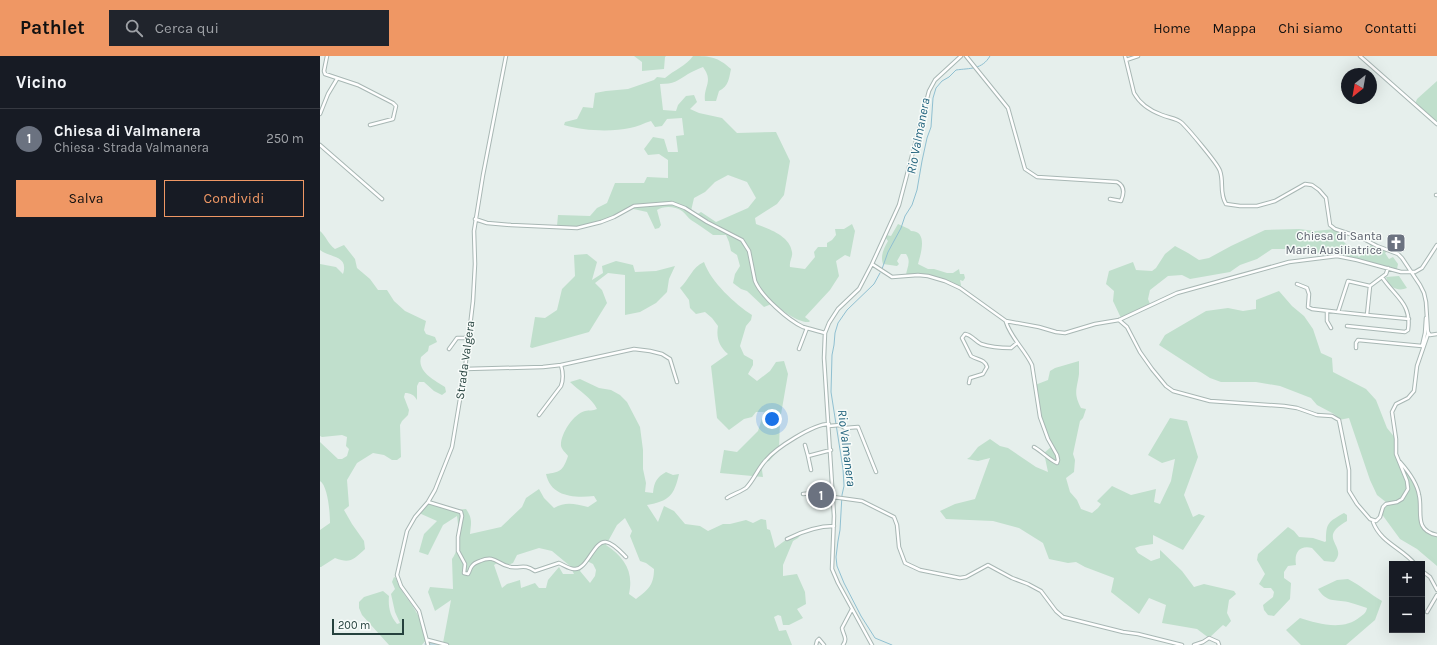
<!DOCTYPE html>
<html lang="it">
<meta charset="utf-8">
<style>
:root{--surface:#171b24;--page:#20242c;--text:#f1f3f6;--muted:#9ea1a6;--line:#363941;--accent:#ef9764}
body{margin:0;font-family:Karla,sans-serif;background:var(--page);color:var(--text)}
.controls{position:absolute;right:12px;bottom:12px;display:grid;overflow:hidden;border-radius:0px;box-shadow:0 4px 16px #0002}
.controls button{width:36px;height:36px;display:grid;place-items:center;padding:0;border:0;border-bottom:1px solid var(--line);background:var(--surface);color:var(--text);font:20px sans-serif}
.compass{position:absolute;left:1021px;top:12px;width:36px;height:36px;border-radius:50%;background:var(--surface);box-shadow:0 4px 16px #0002;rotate:211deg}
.scale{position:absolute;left:12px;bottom:10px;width:72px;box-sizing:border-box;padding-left:4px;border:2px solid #25413d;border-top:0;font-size:11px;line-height:14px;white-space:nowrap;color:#25413d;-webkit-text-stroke:3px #f7fbf9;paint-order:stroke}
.you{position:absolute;left:452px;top:363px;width:14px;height:14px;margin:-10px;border:3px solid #fff;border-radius:50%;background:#1a73e8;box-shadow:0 0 0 6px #1a73e833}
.badge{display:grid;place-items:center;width:26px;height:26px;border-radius:50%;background:var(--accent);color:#fff;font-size:13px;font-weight:700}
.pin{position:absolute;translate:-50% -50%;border:2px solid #fff;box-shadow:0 1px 4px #0006}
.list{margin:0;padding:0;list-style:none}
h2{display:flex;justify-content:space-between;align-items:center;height:52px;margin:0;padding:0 16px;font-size:17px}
h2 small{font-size:13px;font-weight:400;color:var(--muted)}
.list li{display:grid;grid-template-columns:26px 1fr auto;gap:12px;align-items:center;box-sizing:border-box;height:60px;padding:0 16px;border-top:1px solid var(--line)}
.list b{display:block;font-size:15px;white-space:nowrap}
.list p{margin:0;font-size:13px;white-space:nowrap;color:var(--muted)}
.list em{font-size:13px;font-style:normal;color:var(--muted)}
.actions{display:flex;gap:8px;padding:12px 16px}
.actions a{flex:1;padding:9px 0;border:1px solid var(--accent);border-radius:0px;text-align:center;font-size:14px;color:var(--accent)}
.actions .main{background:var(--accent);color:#111}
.icon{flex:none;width:22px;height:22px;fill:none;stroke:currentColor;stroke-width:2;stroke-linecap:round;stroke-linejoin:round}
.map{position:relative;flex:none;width:1117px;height:589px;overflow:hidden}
header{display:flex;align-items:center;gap:24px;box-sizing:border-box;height:56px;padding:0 20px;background:var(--accent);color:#111}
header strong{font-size:19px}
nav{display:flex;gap:22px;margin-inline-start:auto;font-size:14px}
.search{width:280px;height:36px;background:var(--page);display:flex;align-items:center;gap:10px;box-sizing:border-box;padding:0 14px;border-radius:0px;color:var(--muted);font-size:15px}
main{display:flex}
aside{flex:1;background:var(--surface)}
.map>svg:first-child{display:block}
.green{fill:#c0dfcc;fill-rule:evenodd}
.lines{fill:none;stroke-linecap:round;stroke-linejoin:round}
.stream{stroke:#90c0d1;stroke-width:1}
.minor-casing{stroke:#a8b7b4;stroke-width:4.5}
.minor{stroke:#fff;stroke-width:2.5}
.labels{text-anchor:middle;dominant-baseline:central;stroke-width:3;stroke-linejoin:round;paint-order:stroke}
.worship-label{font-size:12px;fill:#5b616d;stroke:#f7fbf9;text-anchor:end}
.street-label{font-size:12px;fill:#25413d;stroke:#f7fbf9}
.water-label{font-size:13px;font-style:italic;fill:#20627c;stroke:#f7fbf9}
</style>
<header>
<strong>Pathlet</strong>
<div class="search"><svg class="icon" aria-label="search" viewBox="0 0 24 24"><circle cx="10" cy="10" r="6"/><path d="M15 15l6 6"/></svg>Cerca qui</div>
<nav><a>Home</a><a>Mappa</a><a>Chi siamo</a><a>Contatti</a></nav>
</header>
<main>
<aside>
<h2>Vicino<small></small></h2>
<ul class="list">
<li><span class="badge" style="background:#6b7280">1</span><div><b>Chiesa di Valmanera</b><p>Chiesa · Strada Valmanera</p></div><em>250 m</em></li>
</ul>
<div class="actions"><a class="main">Salva</a><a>Condividi</a></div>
</aside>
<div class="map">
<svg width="1117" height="589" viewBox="0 0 1117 589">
<rect width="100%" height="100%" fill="#e6efec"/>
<!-- green -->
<path class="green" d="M314 0H346L345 1 344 13 322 15V6Z
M373 0C390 0 398 1 411 13 409 22 409 30 399 35L396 45H385C383 30 394 26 383 11 378 13 373 15 368 18 357 25 354 28 340 28L343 54 356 55 358 49 366 40 374 39 377 46 370 53 379 57 402 62 417 77 456 76 470 105 464 139 457 148 435 162 436 168C449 173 470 180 472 196 473 201 469 205 470 211L485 213 495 201 494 196 498 191H507V187L512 184 516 179 515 173H524L532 168 535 175 530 201 525 199 516 205 519 220 510 234 485 261 490 265 489 266C478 267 461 254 454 247L444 251 427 235 421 233 413 227 415 218 420 210 417 199 411 195 409 186 406 179H393C386 174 379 169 371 164 368 162 365 157 362 155 355 150 343 150 337 154L341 169 339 172 335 173 327 156 309 152 294 161 257 172 237 170 238 159 270 160 277 152 287 147 295 127H324L327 121 348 122V104L339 98 328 99 324 93 333 81 344 83 348 96H358L356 80 364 79 362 62 347 63 342 70 335 71 331 65C324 67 317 71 310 72 292 76 263 75 244 69L245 66 257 63 263 51 273 52 275 37 286 35 308 33 334 24 337 21 345 22C354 14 366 10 373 0ZM408 119 427 126 436 142 428 152 396 166 381 156 376 159 371 155 374 142 385 136 395 126Z
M1117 25V68L1095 48 1097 43Z
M578 168 589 173 591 175C608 175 601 197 598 208L608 213H614L627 217H633L639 213 640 218H644L645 222 643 225 640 224 641 229 640 232C618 221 610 220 586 220 586 213 592 206 586 198H581L577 205 579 208 577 210 563 208C560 200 564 192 568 185L565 181 566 179 571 180Z
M979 173 995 175 1015 173 1029 177 1023 185 1039 201 1053 187 1068 195 1065 197 1069 203 1073 201 1078 208 1077 213 1023 200 971 193H952L937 203 920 209 910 216 870 223 862 219 848 220 830 234 828 243 830 248 801 262 793 245 794 235 786 228 789 215 813 206 816 214 832 215 836 212 845 198 855 190 868 197 879 204 889 202 911 190 945 174Z
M0 175C6 180 8 188 15 193L24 189 35 203 37 212 50 223 58 234H67L74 245 85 255 106 265 104 274 106 278 115 281 117 286 109 290 108 295 101 301C97 316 114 324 125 331L126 336 122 339 114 335 104 326H99L97 330V344C94 339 91 337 85 337L84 341 89 354 88 359 82 365 80 369 81 401 77 404H72L64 399 53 397 37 407 27 424 29 450 24 454 32 468 44 485 45 493C33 504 30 508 15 502L1 511H0V474L10 467C10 457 8 430 0 425V386L18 403H22L27 400 29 393 26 390 27 381 22 379 2 381 0 380V208L16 211 23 218C29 199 10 202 0 194Z
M267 198 277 206 272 224 283 217 282 210 296 205 313 209 315 216 336 215 355 210 349 223 347 236 336 247 320 256 305 259V219L288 217 275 227 282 234 287 247 269 276 212 292 210 291 215 261 225 262 237 254 242 233 255 220 254 199Z
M384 206C391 226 415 248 432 259L431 264 426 270 420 290 424 299 433 304V309L428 318 437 325 450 315 456 306 464 305 468 318 460 364 459 394 449 405 441 407 443 421 400 417 404 394 417 396 438 375 444 356H436L432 361 424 363 409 374 397 362 391 310 408 298C399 290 396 282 398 270L392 262 385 256 376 258 370 252 369 244 360 232C369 224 372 211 384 206Z
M1079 220 1087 232C1078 236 1068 231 1066 221Z
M959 235 972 250 984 260 993 273 1001 297 1012 302 1013 316 1046 333 1056 344 1067 372 1076 383V398L1079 404 1092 422 1100 439 1099 462 1104 473 1117 479V510L1097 493 1080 483 1061 457 1067 447 1057 439 1050 424 1029 362 1019 364 1014 358 997 349 991 342 960 330 936 326H901L890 322 839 289 845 279 886 255 908 252 923 255 936 253V244Z
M759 305C759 309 759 314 759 318 757 333 753 337 761 352L766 353 763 362 760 365 753 398 755 404 754 416 746 422 750 436 757 444 761 453 772 457 778 452 781 448 777 445 792 430 811 439 836 433 834 446 840 448 851 425 855 403 842 407 828 399 850 362 867 365 878 401 864 439 873 461 879 458 885 460 863 494 833 479V488L820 490 815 492 818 497 831 505 840 502V494L862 515 874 531 884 528 914 535 916 538 909 544 907 557 911 565 906 571 903 569 889 582 877 573 842 567 846 549 829 542 819 558 791 536 794 522 765 511 756 506 748 507 729 503 723 487 699 472 673 465 626 463 620 455 635 448 655 443 670 402 658 405 647 403 650 401 658 391 670 383 680 390 688 392 716 411 728 416 724 397 731 391 720 361 715 329 728 324 730 315 735 312Z
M260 323 279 332 291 334 300 339 307 346 320 371 323 394V413L326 427 325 436 333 437C334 426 337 421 346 416L353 419 359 418C354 440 349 445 327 449L338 466 344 450 354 455 365 468 380 470 388 475 403 468H410L426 464 433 467 441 463 446 464 447 473 450 474 455 492 467 483 483 476 478 482 473 485 463 509V520L477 518 485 536 486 548 477 553 483 562 469 569H463L461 560 458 559 454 561 459 575 466 574 472 589H128L123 587 131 544 115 555 108 536 110 531 133 533 132 503C140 493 139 472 137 460L123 469 108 499 99 496 104 478 117 465 99 457 109 447 135 454 146 453C153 463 151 467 150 478L181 471 202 451 206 442 219 433 224 442 234 452C246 445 255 448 268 451L277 445 274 440C254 442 231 441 226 418 240 416 243 415 248 400 246 397 242 394 241 390 240 379 253 358 265 355 269 354 273 355 277 353 272 342 259 335 250 326ZM305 462 312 475 310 480 320 505 326 507 334 513C334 529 328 534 316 543L309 538C314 515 304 501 286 489L297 469ZM219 492 232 495 250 510 254 518H243L239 511 228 524 226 532H219L215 527 201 532 200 524 187 528 182 532 174 509 179 506 185 510 193 507 197 499ZM267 505 273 508 276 514 275 520 270 527 260 515Z
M1024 457 1027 459V465C1023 467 1019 470 1016 473 1005 485 1027 493 1014 506L1004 505 992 492C979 489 974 497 976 509L968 510 964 516V522L971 527 970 543 954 560 948 559 944 554 943 549 953 541 954 536 951 532H944L939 528 945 518 937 504 938 498 968 471 974 475 979 481 993 482 1005 486 1006 485C1006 467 1008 466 1024 457Z
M74 521 76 522C79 534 89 543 95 554 101 563 102 574 106 584L102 589H69L42 559 39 552V546L44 541 63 535 69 540C68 551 70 560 77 568L80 567 75 556 71 538 75 533 72 526Z
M1028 523C1040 529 1050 538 1062 545L1055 564 1026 589H981L966 574 980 562C998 568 1024 575 1040 561 1044 558 1046 557 1047 552 1041 550 1035 548 1028 546 1014 543 1007 547 998 533L1017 524Z"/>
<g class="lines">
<!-- stream -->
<path class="stream" d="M562 213 568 196 581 172 585 160 592 149 597 134 602 105 607 82 611 71 613 42 616 32 622 25 629 21 636 14C650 12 662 14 670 0
M560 217 554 228 527 254 518 267 515 277 514 289 512 299 511 336 523 413 524 430 522 439 520 474 518 485 516 501 517 510 524 527 541 560 555 582 572 589
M105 588H117"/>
<defs>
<path id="minor" d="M7 0 4 15 5 18 38 29 73 47 76 50 73 63 50 69
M646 0 688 52 705 113 717 121 797 126C805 130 804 138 801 145L790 143
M1040 0 1117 68
M806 4 818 0
M0 58 8 38 17 23
M0 89 62 143
M1116 139H1117
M155 163 167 167 191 169 257 172 281 166 294 161 314 150 352 147 365 152 387 166 422 184 429 195 435 225C441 240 468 264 483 271 490 273 498 275 505 277
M552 208 572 221 598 219 608 220 625 225 640 232 686 265 719 271 736 276 745 277 775 268 799 264 857 237 969 206 1017 200 1037 204 1081 216H1095L1102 212 1117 189
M977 228 987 232 989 238 988 251 992 253 1018 256
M1050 230 1047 259 1018 256 1028 225 1050 230 1066 218 1068 212
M1007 255V265L1011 272
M1047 259 1089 263
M799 264 807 271 820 296 832 313 846 330 853 335 890 345 964 350 977 352 997 359 1012 360 1019 364 1029 414V435L1037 448 1050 463 1056 465 1060 461 1063 451 1066 448 1077 446 1082 443 1088 433 1087 425 1076 398V383L1072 356 1076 348 1088 342 1094 335 1097 310 1108 278 1106 246 1104 237 1100 229 1082 202 1078 198 1057 190 1042 182 1015 173 1010 169 1006 142 999 134 992 129 985 128 955 145 937 150H920L906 148C899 137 904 126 900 115 898 108 869 74 862 67 857 62 849 62 842 59 831 55 820 48 814 37L805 0
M686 266C691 282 705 294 712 309L720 361 728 383 737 399 738 404 737 407C728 403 723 396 714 391
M1027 270 1085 276 1088 274C1092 247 1075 241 1062 221
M1108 276 1110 279 1117 278
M1036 292V287L1038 284 1102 290 1105 277 1106 262
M129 293 137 282H149
M479 293 487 272
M241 309 314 293 330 295 342 298 350 303 357 326
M145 313 223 311 241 309C243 316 244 322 241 330L219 359
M649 327 650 322 663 318 667 311C665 303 657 304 651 300L642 282 645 278C652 279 655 285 661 288 670 291 681 292 691 292L697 287
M509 370 520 369 525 372 538 371 556 416
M485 389 488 400
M1080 406C1088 415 1097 427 1099 439 1103 455 1093 474 1117 479
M491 414 488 400 511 394
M483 438 513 435
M513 441 542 445 574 461 577 469 579 491 585 507 600 514 640 522 646 521 668 509 692 522 708 528 721 535 736 555 743 561 803 576 818 578 862 589
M407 442C413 438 420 436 426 432 434 424 438 412 446 404 456 392 493 368 509 368
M108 446 141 456 142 460 138 481V495L145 508 144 517 148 518C150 515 150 512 152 510 154 507 157 506 160 505 176 498 177 509 191 511 203 512 204 508 215 515L239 507C244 509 249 513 254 513 267 515 274 484 286 486 293 487 301 496 306 501
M1053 466C1061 487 1082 492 1095 508
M467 483C483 475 497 470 514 470
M1102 515 1110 521 1117 534
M1107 556 1117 539
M108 584 127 589
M108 589 99 555 81 530 77 519 87 475 95 461 108 446 115 434 132 391 145 313 153 245 155 208 154 175 163 119 186 0
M496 589 497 585 499 583 504 589
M523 589C528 582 523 579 522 572L532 553
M552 589 518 527 512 513 514 460 504 302 505 277 509 267 518 253 539 233 552 208 579 149 609 35 615 24 641 0
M874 589 883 586 889 582 898 586 899 589"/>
</defs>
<!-- minor casing -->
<use href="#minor" class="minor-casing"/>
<!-- minor -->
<use href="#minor" class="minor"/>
</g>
<!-- icons -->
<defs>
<symbol id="church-square" viewBox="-11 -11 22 22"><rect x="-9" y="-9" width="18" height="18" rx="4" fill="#6b7280" stroke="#f7fbf9"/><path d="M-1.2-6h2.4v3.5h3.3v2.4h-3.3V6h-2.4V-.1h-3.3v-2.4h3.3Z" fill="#fff"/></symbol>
</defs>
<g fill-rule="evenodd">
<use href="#church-square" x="1065" y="176" width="22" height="22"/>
</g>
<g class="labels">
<!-- worship labels -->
<g class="worship-label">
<text x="1062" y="180">Chiesa di Santa<tspan x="1062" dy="14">Maria Ausiliatrice</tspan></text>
</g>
<!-- street labels -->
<g class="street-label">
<text transform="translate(145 304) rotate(-82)">Strada Valgera</text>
</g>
<!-- water labels -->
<g class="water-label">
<text transform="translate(598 80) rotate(-79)">Rio Valmanera</text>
<text transform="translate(527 392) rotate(83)">Rio Valmanera</text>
</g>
</g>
</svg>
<div class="controls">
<button>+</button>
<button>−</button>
</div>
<svg class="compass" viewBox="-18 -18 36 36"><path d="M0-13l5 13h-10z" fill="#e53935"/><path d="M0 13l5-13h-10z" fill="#9ea1a6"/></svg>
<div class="scale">200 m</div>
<div class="you"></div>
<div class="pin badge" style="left:501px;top:439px;background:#6b7280">1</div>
</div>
</main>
